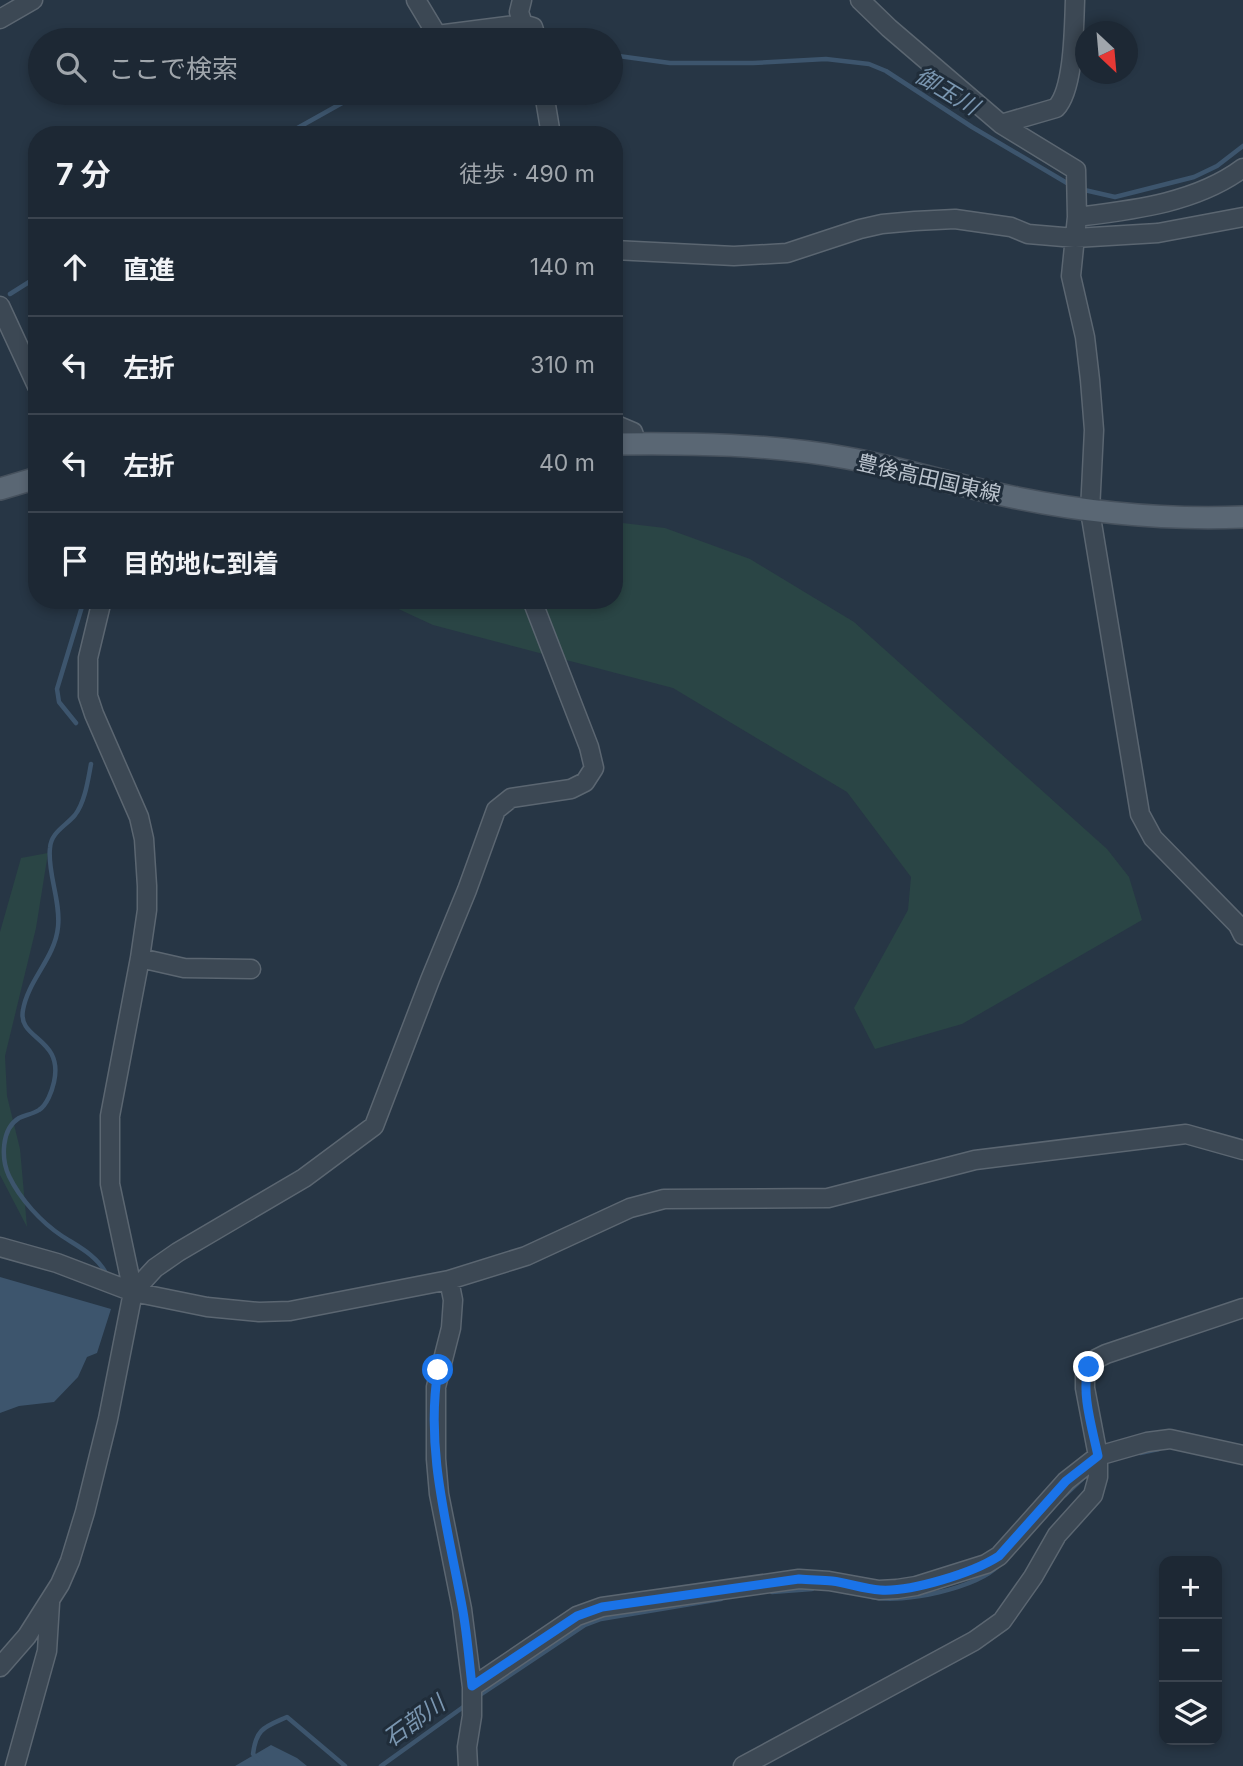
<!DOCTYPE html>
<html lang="ja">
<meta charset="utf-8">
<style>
:root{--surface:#1d2834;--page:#25303c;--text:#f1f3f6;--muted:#a0a6ac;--line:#3b444f}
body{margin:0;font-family:Inter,"Noto Sans JP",sans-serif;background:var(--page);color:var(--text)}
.controls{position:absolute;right:21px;bottom:21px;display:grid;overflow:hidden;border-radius:14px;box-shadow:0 4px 10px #0003}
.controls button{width:63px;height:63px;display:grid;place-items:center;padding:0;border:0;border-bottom:2px solid var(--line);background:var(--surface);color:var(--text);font:35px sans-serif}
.compass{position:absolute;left:1075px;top:21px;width:63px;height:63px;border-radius:50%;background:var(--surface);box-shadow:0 4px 10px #0003;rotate:154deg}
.stop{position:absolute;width:21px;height:21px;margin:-16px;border:5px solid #1a73e8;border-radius:50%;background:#fff}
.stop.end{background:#1a73e8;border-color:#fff;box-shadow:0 2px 7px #0008}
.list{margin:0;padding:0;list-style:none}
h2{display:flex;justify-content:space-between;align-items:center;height:91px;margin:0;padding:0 28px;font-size:30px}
h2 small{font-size:23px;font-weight:400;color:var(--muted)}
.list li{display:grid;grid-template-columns:46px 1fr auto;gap:21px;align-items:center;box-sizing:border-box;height:98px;padding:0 28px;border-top:2px solid var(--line)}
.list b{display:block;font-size:26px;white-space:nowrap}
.list em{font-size:23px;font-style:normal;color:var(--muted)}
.icon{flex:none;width:38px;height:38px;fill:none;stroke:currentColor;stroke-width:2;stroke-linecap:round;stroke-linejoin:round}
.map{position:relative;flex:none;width:1243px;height:1766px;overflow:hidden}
.search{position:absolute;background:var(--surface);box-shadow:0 4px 10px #0003;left:28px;top:28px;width:595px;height:77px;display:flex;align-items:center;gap:18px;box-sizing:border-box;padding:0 24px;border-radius:38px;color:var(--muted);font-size:26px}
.panel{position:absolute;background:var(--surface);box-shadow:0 4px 10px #0003;left:28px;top:126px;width:595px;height:483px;border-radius:28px}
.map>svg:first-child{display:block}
.green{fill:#2a4545}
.water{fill:#3d556d}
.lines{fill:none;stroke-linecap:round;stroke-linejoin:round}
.stream{stroke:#3d556d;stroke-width:4.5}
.minor-casing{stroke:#5b6671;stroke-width:21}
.major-casing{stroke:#46515d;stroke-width:24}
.minor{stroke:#3c4854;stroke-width:18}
.major{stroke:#5a6774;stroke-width:21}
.route{stroke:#1a73e8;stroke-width:9}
.labels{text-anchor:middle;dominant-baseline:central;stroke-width:6;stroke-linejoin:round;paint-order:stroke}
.street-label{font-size:21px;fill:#bac3cd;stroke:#202d3a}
.water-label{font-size:23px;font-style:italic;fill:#7a96b0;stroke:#202d3a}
</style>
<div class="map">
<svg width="1243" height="1766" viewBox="0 0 1243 1766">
<rect width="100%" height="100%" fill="#273645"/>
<!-- green -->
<path class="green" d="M614 522 665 528 750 559 854 622 1107 849 1129 877 1142 920 962 1024 875 1049 854 1008 908 910 911 877 847 792 673 688 433 625 379 600H614Z
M48 853 36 928 5 1056 7 1096 20 1149 27 1227 0 1175V932L21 858Z"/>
<!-- water -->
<path class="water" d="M0 1277 111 1309 97 1353 87 1357 78 1377 54 1402 19 1406 0 1413Z
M271 1745 297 1758 307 1766H235Z"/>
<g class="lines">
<!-- stream -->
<path class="stream" d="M539 36 561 40
M483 40 531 35
M611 55 670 63H753L826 59 869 64 886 71 972 127 1072 186
M285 135 360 93
M1080 189 1115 197 1194 177 1217 166 1243 146
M10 294 37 277
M76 723 59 702 57 689 84 600
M91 764C88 780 85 802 75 815 66 826 51 832 50 848 47 872 61 901 58 927 55 958 28 980 23 1010 17 1040 64 1037 54 1082 52 1091 47 1105 39 1110 33 1114 25 1115 19 1118 1 1129 1 1159 9 1176 20 1199 41 1222 62 1236 79 1247 96 1255 106 1273
M1140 1453 1159 1449
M1065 1495 1082 1479
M772 1592 812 1589
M872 1597C903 1604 977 1588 999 1565
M480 1695 585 1625 601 1619 721 1599
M265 1766 253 1754C256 1728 265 1727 287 1717L345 1766
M381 1766 466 1705"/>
<defs>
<path id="minor" d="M416 0 437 35 523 24
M522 0 519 12 523 24 533 27 537 40
M860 0 889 28 1001 124 1076 170 1077 217 1071 276 1085 337 1090 380 1094 430 1090 511 1140 814 1153 838 1238 925 1243 935
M0 19 33 0
M544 93 551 135
M1001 124 1056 108C1074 90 1074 26 1075 0
M1077 217C1133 210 1196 203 1243 168
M614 250 734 256 787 253 860 229 882 224 915 221 955 219 1011 227 1028 234 1075 238 1158 233 1243 217
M0 306 37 386
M614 424 633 432 637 444
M140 958 184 968 251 969
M0 1247 57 1263 133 1292 207 1307 259 1312 290 1311 449 1280 526 1256 630 1208 664 1199 828 1198 975 1160 1186 1134 1243 1150
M449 1280 453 1300 451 1328 436 1387V1459L439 1494 462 1609 472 1687V1716L467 1747 468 1766
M133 1292 155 1268 178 1252 304 1178 374 1126 430 980 467 890 496 810 511 798 571 789 585 782 594 768 589 747 532 600
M0 1667 27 1636 60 1584 70 1561 85 1512 108 1419 133 1292 110 1184V1116L140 958 147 910V886L144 839 139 817 94 714 88 696V658L102 600
M472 1687 577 1616 602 1607 799 1579 829 1581 879 1590 897 1589 916 1586 986 1564 999 1556 1066 1481 1098 1456 1147 1442 1170 1439 1243 1455
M15 1766 47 1651 50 1603
M743 1766 974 1641 1002 1621 1033 1577 1057 1535 1093 1495 1098 1477V1456L1085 1388V1376L1096 1359 1106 1354 1243 1308"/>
<path id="major" d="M614 444C692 443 770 444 847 458 904 468 960 487 1017 498 1091 513 1167 520 1243 517
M0 489 37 478"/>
</defs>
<!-- minor casing -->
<use href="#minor" class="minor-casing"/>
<!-- major casing -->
<use href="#major" class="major-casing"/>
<!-- minor -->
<use href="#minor" class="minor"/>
<!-- major -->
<use href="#major" class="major"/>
</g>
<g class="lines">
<!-- route -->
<path class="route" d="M438 1370C425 1450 448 1528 462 1606 467 1632 469 1660 472 1686L577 1616 602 1607 799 1579C810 1580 821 1580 832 1581 848 1583 864 1589 880 1590 911 1592 973 1573 999 1556L1066 1481 1098 1456C1093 1431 1080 1390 1089 1367"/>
</g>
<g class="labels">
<!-- street labels -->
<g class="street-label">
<text transform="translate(929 478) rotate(13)">豊後高田国東線</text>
</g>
<!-- water labels -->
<g class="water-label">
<text transform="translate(947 91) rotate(31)">御玉川</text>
<text transform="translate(414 1721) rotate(-36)">石部川</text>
</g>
</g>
</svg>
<div class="controls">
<button>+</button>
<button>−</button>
<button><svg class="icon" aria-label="layers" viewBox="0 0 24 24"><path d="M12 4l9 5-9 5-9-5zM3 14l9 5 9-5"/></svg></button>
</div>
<svg class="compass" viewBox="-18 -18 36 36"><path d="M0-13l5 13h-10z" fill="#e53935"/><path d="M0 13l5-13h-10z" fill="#a0a6ac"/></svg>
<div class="stop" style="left:438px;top:1370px"></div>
<div class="stop end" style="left:1089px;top:1367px"></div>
<div class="search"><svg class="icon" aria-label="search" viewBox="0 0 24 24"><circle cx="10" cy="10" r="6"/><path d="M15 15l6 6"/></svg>ここで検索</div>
<section class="panel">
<h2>7 分<small>徒歩 · 490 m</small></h2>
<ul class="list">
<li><svg class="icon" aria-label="ahead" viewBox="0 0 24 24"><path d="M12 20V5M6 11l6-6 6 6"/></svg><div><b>直進</b></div><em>140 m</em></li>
<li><svg class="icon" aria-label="left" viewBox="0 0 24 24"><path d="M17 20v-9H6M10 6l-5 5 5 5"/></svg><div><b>左折</b></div><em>310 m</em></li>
<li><svg class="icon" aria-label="left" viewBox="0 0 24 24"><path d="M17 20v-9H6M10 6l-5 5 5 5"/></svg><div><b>左折</b></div><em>40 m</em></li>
<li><svg class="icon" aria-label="arrive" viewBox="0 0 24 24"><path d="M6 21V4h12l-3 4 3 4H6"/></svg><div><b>目的地に到着</b></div></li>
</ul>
</section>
</div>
